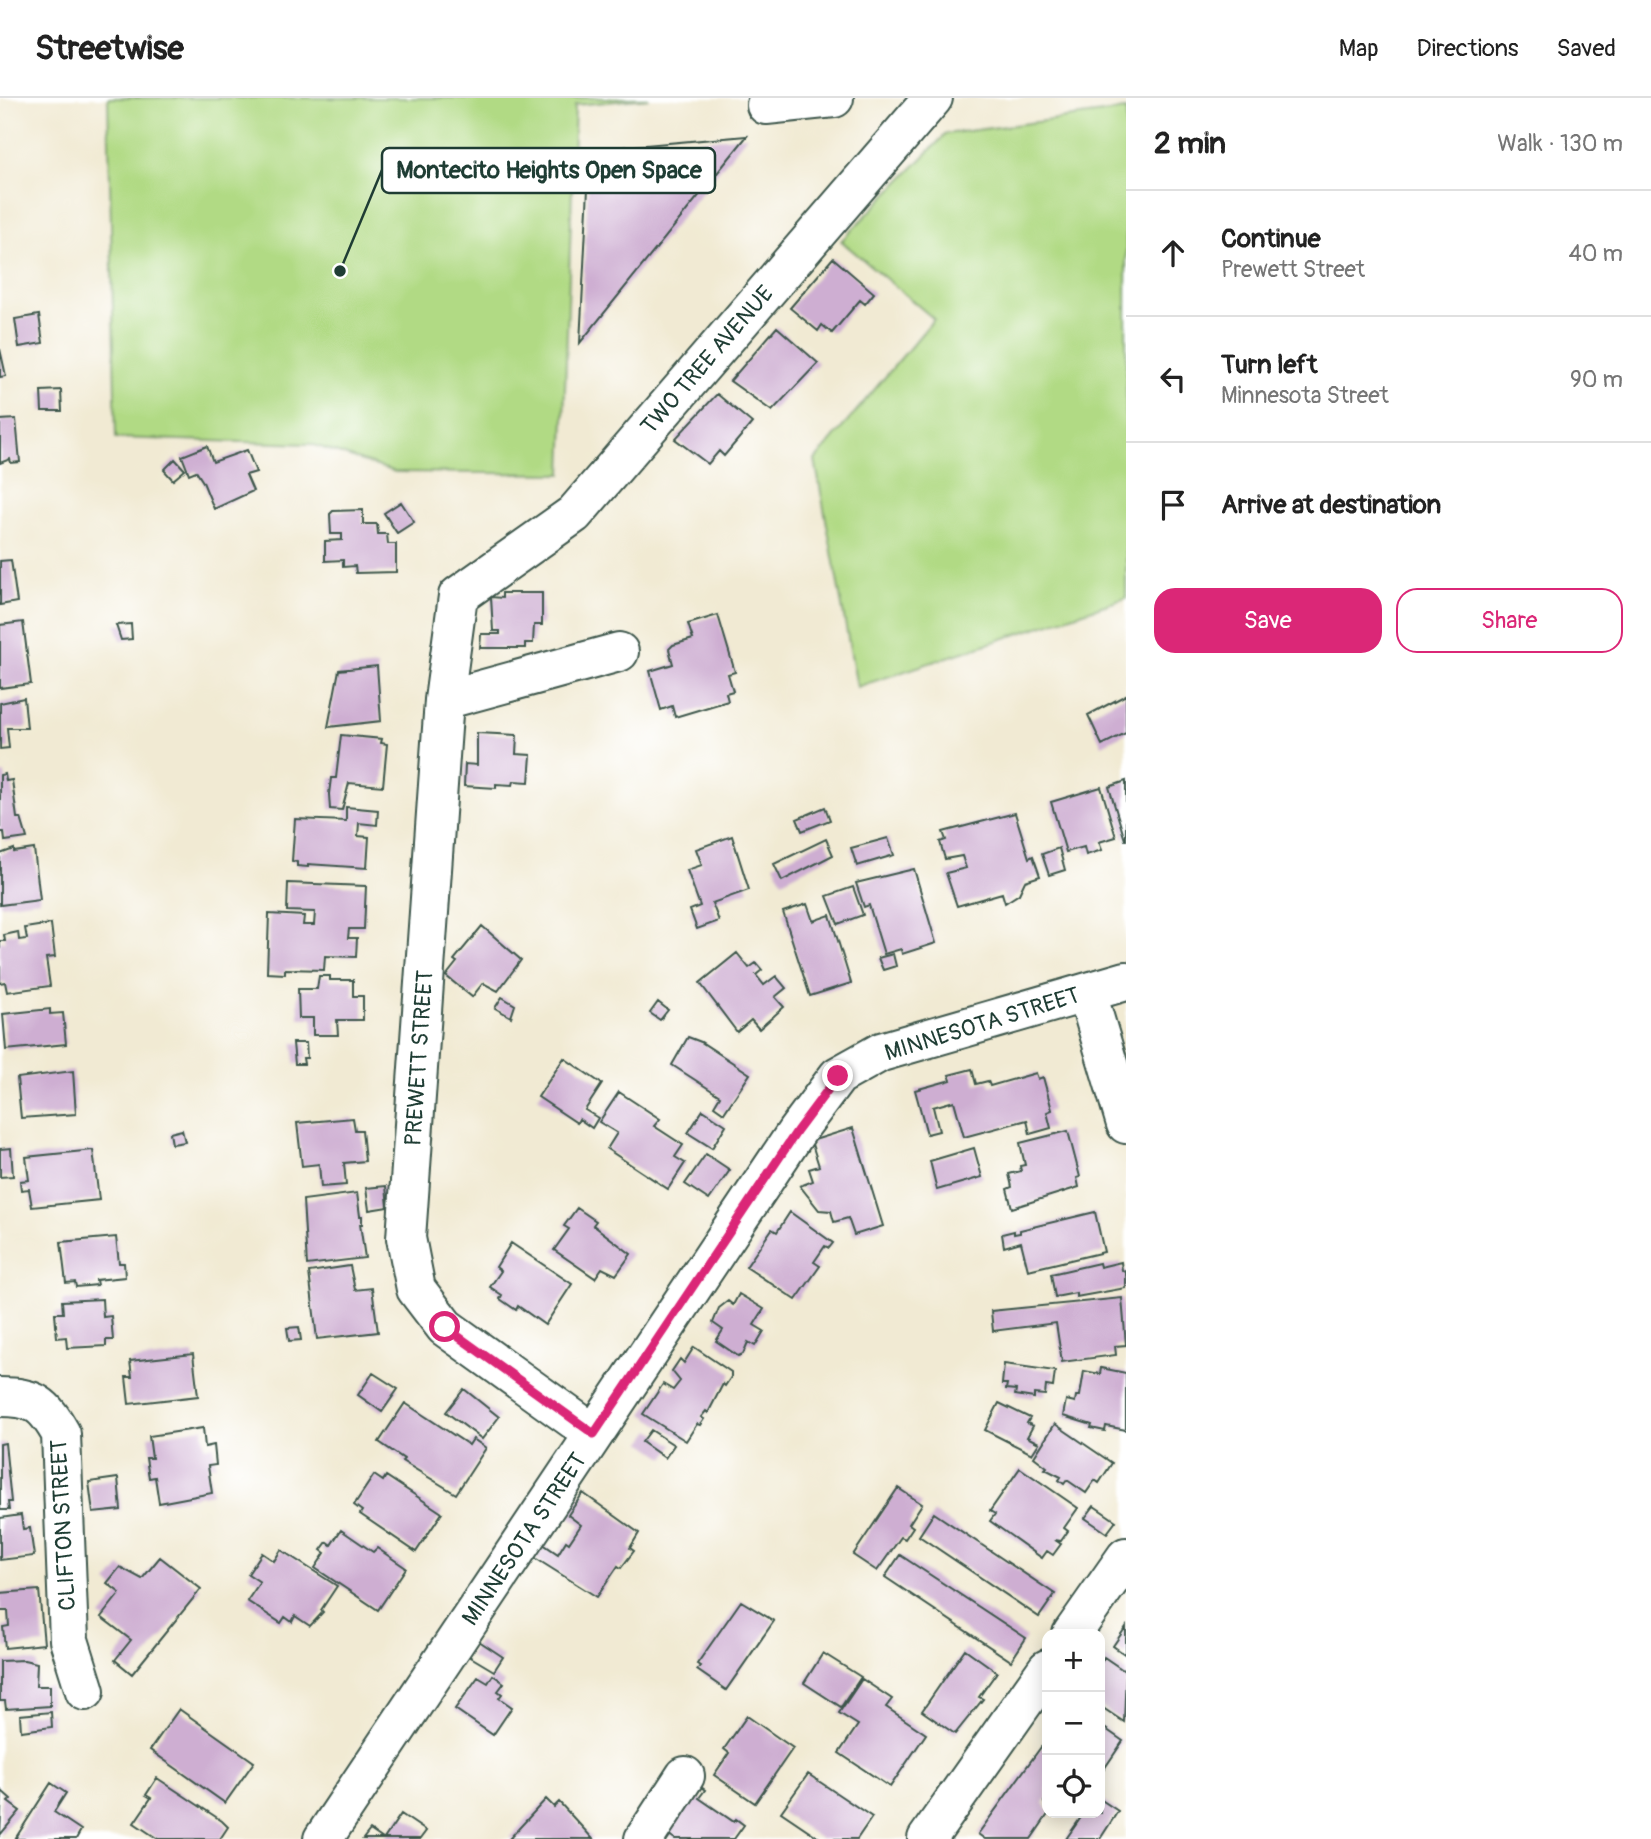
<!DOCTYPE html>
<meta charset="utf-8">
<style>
:root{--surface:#fff;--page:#f2f2f2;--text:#222;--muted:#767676;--line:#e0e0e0;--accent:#db2777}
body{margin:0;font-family:Pangolin,sans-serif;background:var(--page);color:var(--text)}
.controls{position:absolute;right:21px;bottom:21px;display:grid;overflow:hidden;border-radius:14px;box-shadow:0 4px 18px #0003}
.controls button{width:63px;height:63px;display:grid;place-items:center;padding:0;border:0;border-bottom:2px solid var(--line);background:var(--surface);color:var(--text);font:35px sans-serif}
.stop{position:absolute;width:21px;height:21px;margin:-16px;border:5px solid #db2777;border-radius:50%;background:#fff}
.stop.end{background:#db2777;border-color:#fff;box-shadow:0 2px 7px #0008}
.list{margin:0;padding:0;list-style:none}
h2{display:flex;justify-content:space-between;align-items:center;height:91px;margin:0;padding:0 28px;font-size:30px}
h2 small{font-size:23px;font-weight:400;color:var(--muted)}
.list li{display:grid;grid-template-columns:46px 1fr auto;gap:21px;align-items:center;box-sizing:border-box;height:126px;padding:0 28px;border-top:2px solid var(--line)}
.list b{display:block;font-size:26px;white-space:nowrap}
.list p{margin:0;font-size:23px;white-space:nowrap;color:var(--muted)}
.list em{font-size:23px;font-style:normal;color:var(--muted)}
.actions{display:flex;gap:14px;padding:21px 28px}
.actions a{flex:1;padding:16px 0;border:2px solid var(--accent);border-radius:21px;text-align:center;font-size:24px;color:var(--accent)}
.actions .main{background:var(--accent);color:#fff}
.icon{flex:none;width:38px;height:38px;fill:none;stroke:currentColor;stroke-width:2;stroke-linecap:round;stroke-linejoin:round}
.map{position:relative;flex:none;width:1126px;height:1741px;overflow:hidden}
header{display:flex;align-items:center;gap:42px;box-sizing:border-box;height:98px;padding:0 35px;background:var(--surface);border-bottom:2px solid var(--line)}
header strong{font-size:33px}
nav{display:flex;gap:38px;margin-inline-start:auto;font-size:24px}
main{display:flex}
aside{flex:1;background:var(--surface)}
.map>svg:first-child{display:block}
.green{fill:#b1da84;stroke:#688c5c;stroke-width:2}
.building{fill:#ceaed2}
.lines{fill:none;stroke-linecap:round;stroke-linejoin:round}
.minor-casing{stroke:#3e574c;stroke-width:42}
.minor{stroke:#fff;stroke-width:38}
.route{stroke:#db2777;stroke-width:9}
.labels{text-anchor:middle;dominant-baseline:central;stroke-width:6;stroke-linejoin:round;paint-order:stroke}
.street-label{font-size:23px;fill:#1f3d34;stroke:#fff}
.leader{fill:none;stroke:#1f3d34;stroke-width:2.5}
.callout-dot{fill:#1f3d34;stroke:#fff;stroke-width:2.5}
.callout{fill:#fff;stroke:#1f3d34;stroke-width:2.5}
.callout-label{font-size:24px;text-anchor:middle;font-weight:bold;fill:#1f3d34}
</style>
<header>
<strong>Streetwise</strong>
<nav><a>Map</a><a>Directions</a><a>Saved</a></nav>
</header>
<main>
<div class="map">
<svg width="1126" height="1741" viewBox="0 0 1126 1741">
<rect width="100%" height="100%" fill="#fff"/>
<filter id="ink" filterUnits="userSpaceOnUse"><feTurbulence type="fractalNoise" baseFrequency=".0143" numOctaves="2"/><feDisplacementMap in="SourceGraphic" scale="14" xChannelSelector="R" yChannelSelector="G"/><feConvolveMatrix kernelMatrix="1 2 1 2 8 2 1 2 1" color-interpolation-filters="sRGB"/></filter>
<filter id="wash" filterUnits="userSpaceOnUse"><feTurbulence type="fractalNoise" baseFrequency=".00686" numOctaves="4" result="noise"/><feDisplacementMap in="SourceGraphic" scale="28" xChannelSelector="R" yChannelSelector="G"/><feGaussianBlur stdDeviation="1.57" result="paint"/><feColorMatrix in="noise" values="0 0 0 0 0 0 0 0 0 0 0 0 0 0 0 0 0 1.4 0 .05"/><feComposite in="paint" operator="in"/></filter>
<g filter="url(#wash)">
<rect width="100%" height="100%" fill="#f1ead3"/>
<!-- green -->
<path class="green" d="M108 0H649L575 7 562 376 395 374 311 346 116 340Z
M1126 12V500L857 589 815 362 934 221 841 143 946 36Z"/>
<g id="blocks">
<!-- building -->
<path class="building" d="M747 38 580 245 590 52Z
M833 160 874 195 865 206 860 202 832 235 822 227 818 233 790 210Z
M39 217 43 245 19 249 15 221Z
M777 229 818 265 772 313 730 283Z
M0 251 6 278 0 279Z
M61 292 62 313H42L41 293Z
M717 296 752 325 724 358 719 353 708 366 675 341Z
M16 321 20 364 11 365 10 361 0 365V322Z
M207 348 213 364 247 352 256 374 246 377 253 393 214 411 203 384 196 373 189 376 182 358Z
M175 361 185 372 173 382 164 372Z
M401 404 414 424 397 435 384 415Z
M363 412V426H377L378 436H387L388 446H396V474L356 475 355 468 343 469V462L325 463V443L342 442V436H331L330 416 333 413Z
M11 462 17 504 0 507V463Z
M502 495H542V527H534L533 545H525V550H480L481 536H500V533H493L491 499 502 500Z
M718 517 735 574 728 576 733 593 726 595 728 603 675 619 672 608 661 612 650 573 673 566 669 551 673 547 693 541 688 526Z
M23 524 31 586 0 590V527Z
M131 526 132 541 121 542 116 527Z
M377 568 381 623 328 629 339 572Z
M1126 597V635L1102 647 1088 617Z
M24 600 27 630H7L9 650 0 651V605Z
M477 635 517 637 516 656 531 657 529 684 514 683 513 687 496 686V690L464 688 465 666 477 667Z
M341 637 382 641 381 645 387 646 383 688 349 685 342 712 330 711 329 696 331 680H336Z
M5 676 6 683 12 682 17 720H21L27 740 5 743 4 734H0V677Z
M1126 683V742H1125L1109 689Z
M1101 689 1116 739 1099 744 1102 752 1086 757 1084 749 1066 754 1051 704Z
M346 709 378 712 377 727 359 725 358 738 369 739 367 770 308 766V769L297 768V764L292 763 295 721 346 723Z
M825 709 830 722 802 733 797 721Z
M1015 715 1029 760 1033 758 1040 778 1025 783 1019 796 1005 805 1002 795 957 808 946 775 966 770 962 758 945 761 940 744 946 742 943 734Z
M732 738 749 792 712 805 719 823 697 831 690 812 700 808 687 772 702 767 696 751Z
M888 740 894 757 857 768 851 750Z
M826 741 833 757 782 783 774 766Z
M1059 750 1065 772 1049 777 1042 756Z
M14 751V754L34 751 40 802 0 807V756Z
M914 771 936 845 902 856 901 851 884 856 869 807 864 809 856 785Z
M288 785 366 788 364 831H349L348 840H357L356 859 325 858 324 872 285 871V876L267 875 269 816 304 818 303 827H314L315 814 287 813Z
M853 789 863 817 838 826 827 798Z
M807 806 813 823 830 817 851 885 810 898 783 814Z
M51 826 55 859 46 860 50 888 7 894 5 884 0 885V843H5L4 837 18 834 19 842 27 841 25 830Z
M482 828 521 862 498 893 483 885 472 899 446 878 457 864 454 862Z
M737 855 749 870 756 865 762 872 756 877 764 887 776 878 786 890 775 899 784 909 759 931 751 922 737 934 700 885Z
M893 856 896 868 883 872 878 860Z
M319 878H330V882H353V898H363V922H337L338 937H313V920H299L298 891H317Z
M502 899 515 907 511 919 495 910Z
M658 904 668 912 660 922 650 915Z
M50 911V916L63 915 66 946 6 952 3 916Z
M688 939 701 944 750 976 724 1015 714 1008 720 998 672 967Z
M293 945H306L307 960H303L304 966H295Z
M564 960 602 986 585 1012 598 1020 592 1030 579 1021 577 1025 538 999Z
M972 971 976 986 988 983 990 988 1036 975 1038 981 1043 979 1052 1012 1047 1014 1051 1030 1030 1036 1027 1022 964 1039 954 1003 933 1009 939 1033 927 1036 915 992 951 982 949 977Z
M73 973 76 1016 21 1020 17 980Z
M619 994 660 1021 654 1028 683 1047 675 1059 685 1065 668 1091 607 1051 617 1035 599 1024Z
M703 1012 726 1027 712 1050 688 1035Z
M353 1020 355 1032H362L365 1063 344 1065 346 1087 321 1089 319 1066 302 1068 297 1025Z
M853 1030 883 1128 854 1137 848 1120 834 1124 831 1113 819 1112 800 1088 813 1083 809 1071 819 1068 811 1043Z
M182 1032 185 1044 172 1046 170 1035Z
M1068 1033 1080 1079 1077 1080 1079 1089 1012 1110 1007 1091 1012 1089 1009 1076 1021 1073 1020 1068 1025 1067 1020 1045Z
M11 1050 13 1078 0 1079V1051Z
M974 1050 982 1079 937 1092 930 1063Z
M93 1052 99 1102 32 1109 29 1091 21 1092 20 1083 29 1082 26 1059Z
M706 1056 730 1072 709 1102 685 1086Z
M386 1088 388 1109 369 1112 366 1090Z
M357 1095 360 1118H362V1126H360L365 1160 307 1167 303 1102Z
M577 1110 596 1123 593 1127 631 1156 616 1177 602 1170 595 1180 554 1152 569 1131 564 1128Z
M790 1114 833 1145 829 1150 825 1148 814 1164 820 1168 796 1202 746 1169 772 1131 777 1134Z
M1095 1114 1104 1154 1028 1172 1021 1144 1004 1149 1002 1136 1014 1133V1136L1020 1135V1132Z
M116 1139 119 1165H124L125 1179 96 1182 97 1187 76 1189 75 1184 66 1185 61 1144Z
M511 1145 572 1186 545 1227 518 1208 516 1212 500 1201 502 1197 490 1189 501 1173 496 1169Z
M1121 1164 1122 1172 1126 1174V1190L1076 1199V1195L1055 1199 1051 1176 1099 1165 1100 1169Z
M350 1168 355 1192 372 1190 378 1234 317 1241 309 1174Z
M739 1196 764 1211 754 1227 764 1233 755 1248 748 1244 743 1256 738 1258 716 1243 723 1232 713 1225 719 1210 728 1203 733 1207Z
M1122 1200 1126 1247 1115 1248 1116 1257 1062 1264 1056 1225 993 1233 991 1213Z
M102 1201 103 1219 111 1218 113 1242H106V1248L67 1250 66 1239 57 1240 55 1215H63L62 1203Z
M299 1229 301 1242 289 1243 287 1230Z
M694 1249 731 1274V1279L725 1288 723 1286 708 1315 706 1313 701 1319 704 1321 700 1327 697 1326 686 1343 643 1316 663 1286 673 1292 680 1283 672 1273 680 1261 684 1265Z
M193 1256 198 1298 129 1306 126 1279H132L130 1263Z
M1004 1266 1055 1273 1053 1289 1046 1288 1045 1297 1034 1296V1300L1015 1297 1016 1292 1006 1291 1007 1286H1002Z
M1101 1270 1126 1275V1332L1106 1328 1105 1333 1091 1330 1092 1327 1063 1318 1066 1302 1075 1304 1076 1298H1080L1084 1273 1100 1276Z
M373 1275 398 1291 382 1314 358 1297Z
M464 1291 499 1319 482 1341 446 1314Z
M405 1305 469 1347 473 1341 486 1350 456 1396 402 1363 404 1361 379 1344Z
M999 1305 1030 1320 1027 1325 1033 1328 1027 1339 1039 1345 1032 1356 985 1332Z
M1055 1326 1112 1365 1099 1385 1095 1382 1086 1395 1067 1382 1064 1386 1059 1382 1061 1379 1045 1371 1047 1369 1034 1359Z
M203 1330 205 1349 214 1347 216 1367 208 1368 212 1395 159 1405 155 1379 149 1380 146 1360H152L149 1338Z
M651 1332 674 1347 665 1360 642 1344Z
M5 1345 11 1404H8L9 1412H0V1346Z
M1020 1370 1078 1410 1064 1430 1068 1433 1061 1443 1055 1442 1061 1446 1053 1457 1047 1453 1042 1460 990 1423 995 1416 990 1413Z
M374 1377 383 1383 386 1378 442 1415 416 1454 360 1416 362 1413 354 1407Z
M118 1380 121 1412 93 1415 89 1384Z
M898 1390 922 1406 909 1426 913 1429 905 1441 901 1439 877 1473 853 1457Z
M583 1395 639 1435 630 1450 634 1453 621 1470 618 1468 597 1499 535 1460 543 1446 558 1456 566 1443 569 1445 581 1427 568 1417Z
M1094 1408 1116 1423 1107 1435 1085 1420Z
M934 1415 1055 1496 1039 1519 919 1438Z
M21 1417 23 1431 30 1430 34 1458 0 1462V1420Z
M341 1432 373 1454 377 1450 406 1470 378 1512 315 1470 325 1455 321 1452 327 1444 331 1447Z
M281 1452 337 1488 321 1512 323 1514 310 1528 295 1518 292 1524 285 1519 281 1525 247 1503 260 1484 248 1476 262 1455 274 1463Z
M900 1457 1026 1540 1011 1563 885 1479Z
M160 1459 201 1491 132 1576 115 1562 131 1542 101 1519 120 1495 107 1485 120 1469 142 1481Z
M39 1492 44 1546 5 1550 3 1529 9 1528 8 1513H0V1495Z
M741 1503 774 1523 726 1592 697 1572 700 1568 697 1566Z
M1126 1529V1557L1113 1548Z
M479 1543 503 1559 494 1573 469 1558Z
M965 1551 997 1574 979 1599 983 1601 955 1636 922 1613Z
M823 1555 861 1579 841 1609 804 1585Z
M1104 1559 1126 1574 1124 1624 1100 1608V1567Z
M24 1562 37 1565 36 1588H50V1608L6 1611 5 1603H0V1563Z
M493 1577 504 1585 498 1593 502 1596 499 1600 512 1609 493 1637 455 1611 478 1579 488 1585Z
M862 1581 892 1601 886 1609 926 1636 890 1689 839 1655 858 1627 839 1615Z
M179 1611 254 1664 225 1705 150 1652Z
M51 1614 52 1629 21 1633 20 1617Z
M747 1618 793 1650 755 1705 714 1677 729 1655 724 1651Z
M1100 1627 1123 1643 1100 1677Z
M1041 1649 1047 1653V1699L1044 1704 1049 1715 1031 1741H985L978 1736Z
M808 1676 872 1719 857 1741H821L781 1714Z
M157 1680 222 1723 228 1729 220 1741H158L134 1725 151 1700 146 1697Z
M693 1683 705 1692 699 1700 734 1724 736 1721 744 1727 734 1741H675L666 1735Z
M51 1685 66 1695 54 1714 81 1732 76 1741H15Z
M2 1693 11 1701 8 1704 20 1713 0 1737Z
M546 1701 554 1709 559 1704 593 1741H509Z
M1100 1701 1118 1713 1100 1741H1066L1084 1715H1100Z
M401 1716 426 1733 420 1741H384Z
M370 1732 383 1741H363Z"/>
</g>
</g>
<g filter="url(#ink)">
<use href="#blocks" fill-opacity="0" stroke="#3e574c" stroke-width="2"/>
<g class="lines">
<defs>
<path id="minor" d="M766 7 834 0
M444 602 619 554
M1087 895 1126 1026
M0 1299C35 1299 44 1306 61 1336L69 1542 85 1593
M594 1336 445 1229 416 1191 406 1140 444 602 458 498 574 416 933 0
M1072 1536 1126 1459
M323 1741 797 1033 838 978 881 954 1126 883
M644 1741 685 1678
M927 1741 1047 1571"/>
</defs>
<!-- minor casing -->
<use href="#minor" class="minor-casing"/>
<!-- minor -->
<use href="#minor" class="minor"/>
</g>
</g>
<g class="lines" filter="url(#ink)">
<!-- route -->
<path class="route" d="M445 1229 594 1336 797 1033 838 978"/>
</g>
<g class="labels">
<!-- street labels -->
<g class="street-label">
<text transform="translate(707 262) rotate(-49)">TWO TREE AVENUE</text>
<text transform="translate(982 926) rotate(-17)">MINNESOTA STREET</text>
<text transform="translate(419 960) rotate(-86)">PREWETT STREET</text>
<text transform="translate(63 1427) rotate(-93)">CLIFTON STREET</text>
<text transform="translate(524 1441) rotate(-56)">MINNESOTA STREET</text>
</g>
</g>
<!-- callouts -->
<path class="leader" d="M340 173L382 72"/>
<circle class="callout-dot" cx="340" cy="173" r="7"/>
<rect class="callout" x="382" y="50" width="333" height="45" rx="7"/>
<g class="callout-label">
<text x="549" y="80">Montecito Heights Open Space</text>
</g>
</svg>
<div class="controls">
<button>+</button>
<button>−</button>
<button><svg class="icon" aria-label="locate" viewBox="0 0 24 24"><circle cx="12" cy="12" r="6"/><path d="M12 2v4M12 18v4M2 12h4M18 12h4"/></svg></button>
</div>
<div class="stop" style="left:445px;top:1229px"></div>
<div class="stop end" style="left:838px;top:978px"></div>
</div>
<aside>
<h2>2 min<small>Walk · 130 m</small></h2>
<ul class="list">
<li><svg class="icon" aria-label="ahead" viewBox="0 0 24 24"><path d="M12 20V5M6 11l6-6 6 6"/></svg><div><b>Continue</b><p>Prewett Street</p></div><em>40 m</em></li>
<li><svg class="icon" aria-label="left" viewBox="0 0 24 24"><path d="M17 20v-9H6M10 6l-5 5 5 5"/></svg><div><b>Turn left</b><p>Minnesota Street</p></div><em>90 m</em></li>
<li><svg class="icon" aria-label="arrive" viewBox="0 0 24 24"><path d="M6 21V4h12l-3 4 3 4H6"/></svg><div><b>Arrive at destination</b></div></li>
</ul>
<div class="actions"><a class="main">Save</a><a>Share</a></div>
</aside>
</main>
